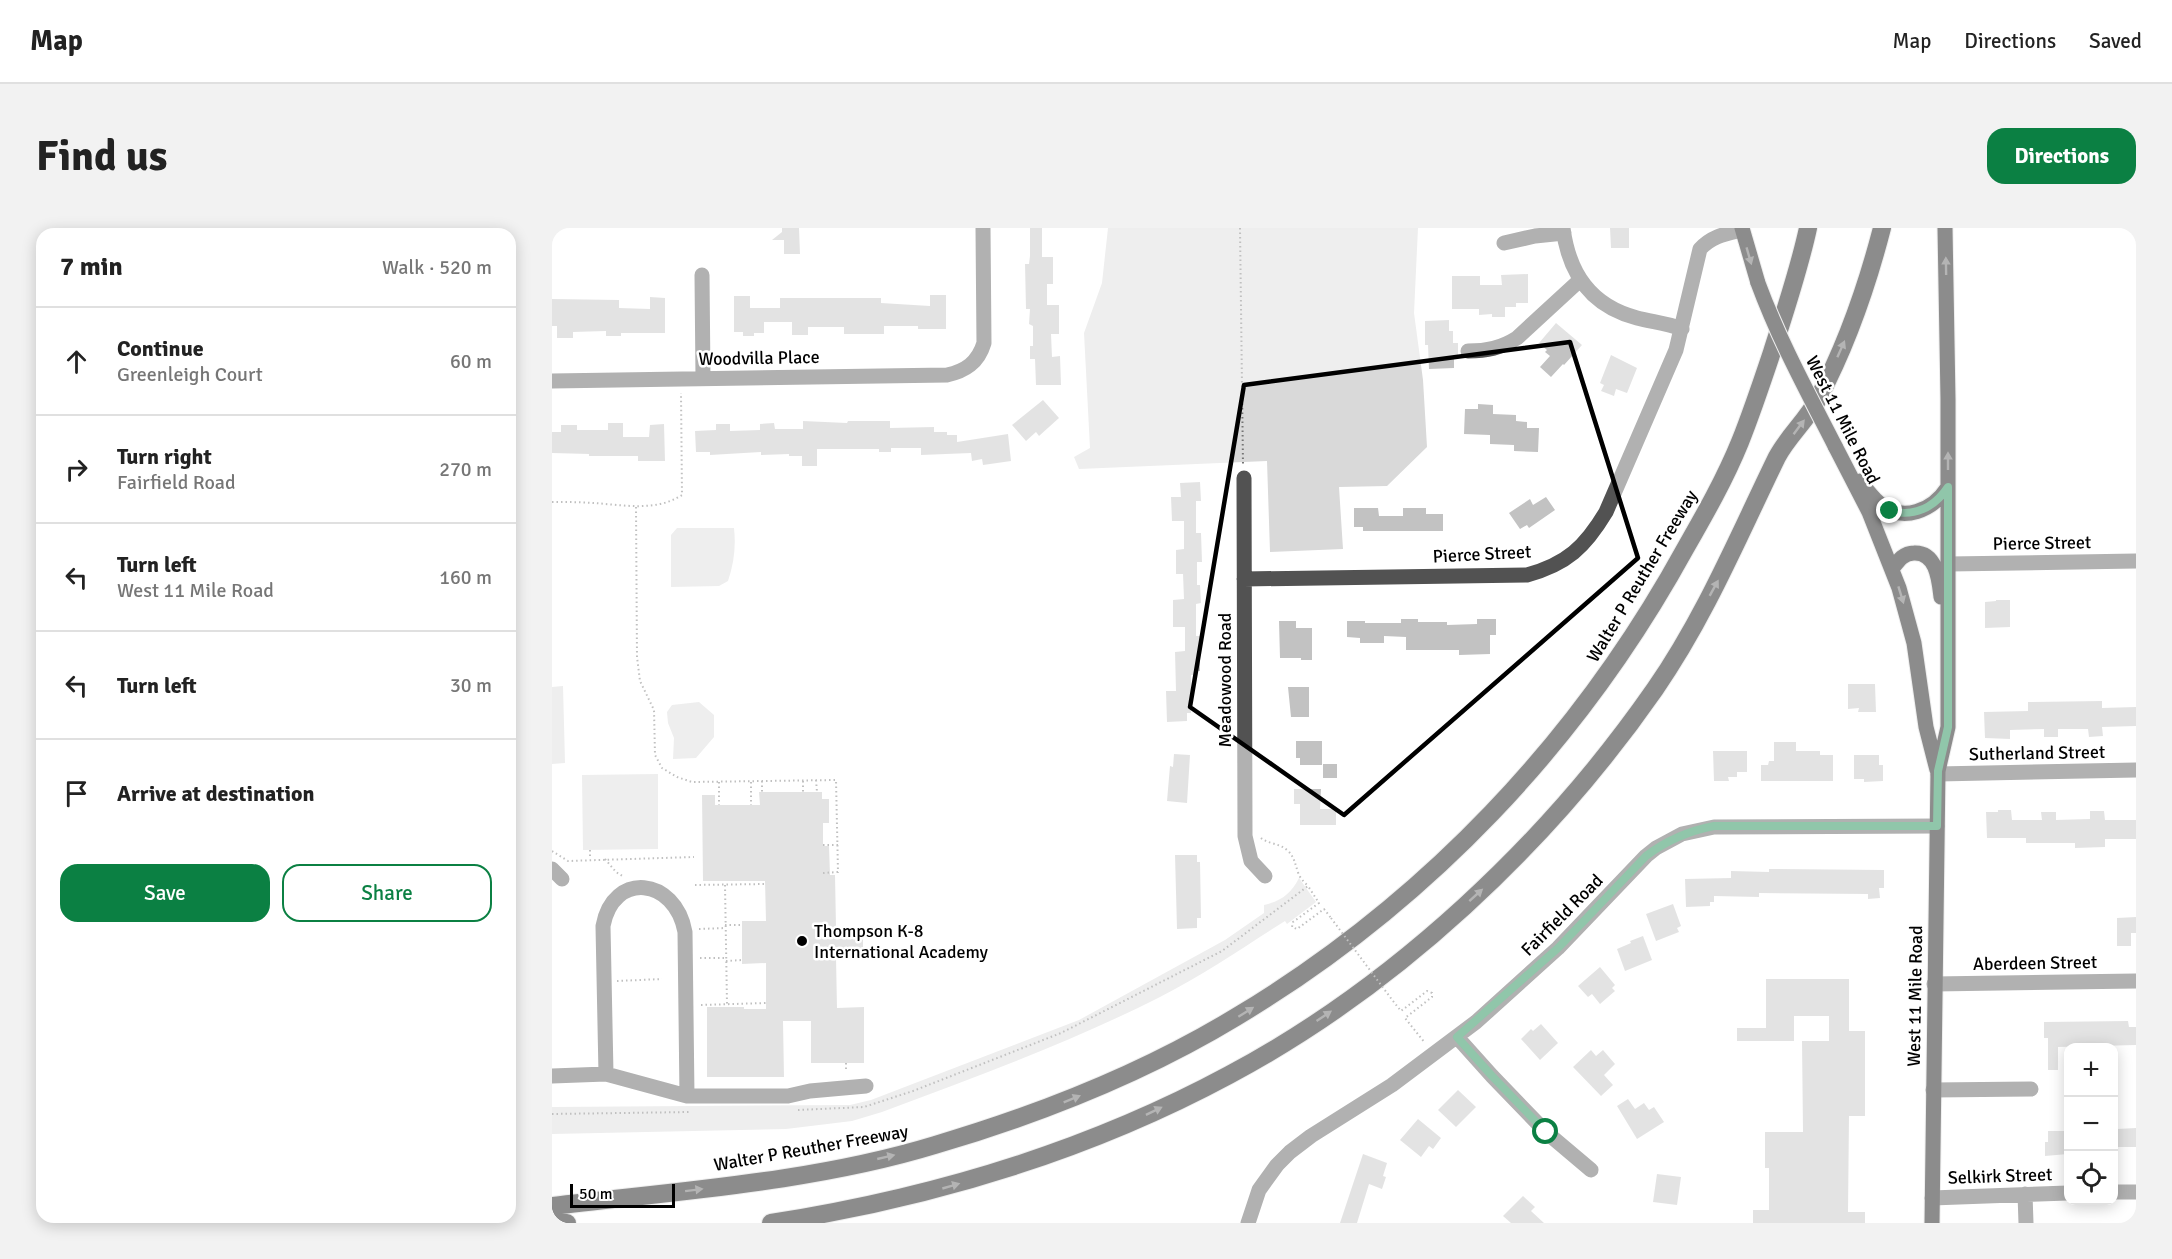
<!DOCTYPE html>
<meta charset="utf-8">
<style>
:root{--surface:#fff;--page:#f2f2f2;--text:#222;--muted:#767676;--line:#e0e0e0;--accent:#0b8043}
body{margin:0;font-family:Signika,sans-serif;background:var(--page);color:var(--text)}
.controls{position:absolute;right:18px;bottom:18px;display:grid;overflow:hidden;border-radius:12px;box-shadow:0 3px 15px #0003}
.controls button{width:54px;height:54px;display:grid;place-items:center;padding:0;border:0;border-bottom:2px solid var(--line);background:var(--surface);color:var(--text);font:30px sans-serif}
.scale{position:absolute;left:18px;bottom:15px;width:105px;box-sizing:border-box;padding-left:6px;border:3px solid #000;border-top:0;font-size:16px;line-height:21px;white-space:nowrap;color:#000;-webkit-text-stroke:4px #fff;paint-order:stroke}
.stop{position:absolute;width:18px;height:18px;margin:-14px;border:4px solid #0b8043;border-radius:50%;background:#fff}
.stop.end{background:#0b8043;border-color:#fff;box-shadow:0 2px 6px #0008}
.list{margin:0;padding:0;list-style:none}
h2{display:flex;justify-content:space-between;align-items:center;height:78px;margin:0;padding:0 24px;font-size:26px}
h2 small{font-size:20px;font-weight:400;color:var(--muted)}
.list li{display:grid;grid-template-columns:39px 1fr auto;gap:18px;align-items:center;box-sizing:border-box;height:108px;padding:0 24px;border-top:2px solid var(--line)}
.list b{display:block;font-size:22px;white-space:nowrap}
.list p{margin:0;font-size:20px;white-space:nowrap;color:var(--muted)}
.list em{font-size:20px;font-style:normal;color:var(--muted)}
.actions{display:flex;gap:12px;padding:18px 24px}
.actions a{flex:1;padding:14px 0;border:2px solid var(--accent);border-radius:18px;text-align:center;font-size:21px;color:var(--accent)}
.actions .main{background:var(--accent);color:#fff}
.icon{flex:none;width:33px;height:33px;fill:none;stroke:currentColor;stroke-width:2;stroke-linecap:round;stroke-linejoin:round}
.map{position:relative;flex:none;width:1584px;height:995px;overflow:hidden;border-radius:18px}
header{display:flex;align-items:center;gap:36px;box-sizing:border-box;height:84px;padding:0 30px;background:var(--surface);border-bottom:2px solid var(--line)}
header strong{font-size:28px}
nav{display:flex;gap:33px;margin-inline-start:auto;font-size:21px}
.intro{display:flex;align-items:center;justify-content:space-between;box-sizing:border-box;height:144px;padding:0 36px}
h1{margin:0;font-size:42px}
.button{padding:15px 27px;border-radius:18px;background:var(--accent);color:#fff;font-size:21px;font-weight:700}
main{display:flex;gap:36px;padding:0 36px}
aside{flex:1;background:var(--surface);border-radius:18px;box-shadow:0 3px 15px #0003}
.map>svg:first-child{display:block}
.green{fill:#d9d9d9}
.building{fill:#c2c2c2}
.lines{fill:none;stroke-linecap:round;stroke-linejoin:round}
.major-casing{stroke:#dbdbdb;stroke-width:17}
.highway-casing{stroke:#dbdbdb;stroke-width:20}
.path{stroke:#747474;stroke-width:2;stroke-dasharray:1.5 3;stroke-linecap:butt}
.minor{stroke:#525252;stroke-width:15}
.major{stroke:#000;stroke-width:15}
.highway{stroke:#000;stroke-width:18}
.major-bridge-casing{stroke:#dbdbdb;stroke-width:17;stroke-linecap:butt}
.path-bridge{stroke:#747474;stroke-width:2;stroke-dasharray:1.5 3;stroke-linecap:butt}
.major-bridge{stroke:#000;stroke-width:15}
.oneway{fill:#595959}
.route{stroke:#0b8043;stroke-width:8}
.marked{fill:none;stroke:#000;stroke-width:4.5;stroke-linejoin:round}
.poi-dot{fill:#000;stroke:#fff;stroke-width:2}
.labels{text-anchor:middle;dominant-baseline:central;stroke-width:5;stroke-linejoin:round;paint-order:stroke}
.street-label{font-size:18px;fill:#000;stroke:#fff}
.poi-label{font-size:18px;fill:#000;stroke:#fff;text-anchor:start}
</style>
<header>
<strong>Map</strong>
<nav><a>Map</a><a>Directions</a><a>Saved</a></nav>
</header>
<div class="intro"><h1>Find us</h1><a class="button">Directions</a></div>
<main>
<aside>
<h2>7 min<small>Walk · 520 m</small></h2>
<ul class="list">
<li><svg class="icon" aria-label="ahead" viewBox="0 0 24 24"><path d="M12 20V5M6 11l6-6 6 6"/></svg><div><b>Continue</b><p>Greenleigh Court</p></div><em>60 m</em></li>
<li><svg class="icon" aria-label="right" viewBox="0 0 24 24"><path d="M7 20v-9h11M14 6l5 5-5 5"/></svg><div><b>Turn right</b><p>Fairfield Road</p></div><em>270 m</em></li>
<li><svg class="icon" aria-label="left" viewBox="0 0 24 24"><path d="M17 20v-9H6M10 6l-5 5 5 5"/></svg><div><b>Turn left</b><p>West 11 Mile Road</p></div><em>160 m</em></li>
<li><svg class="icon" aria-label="left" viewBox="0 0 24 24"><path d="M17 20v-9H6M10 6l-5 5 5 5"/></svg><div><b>Turn left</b></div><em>30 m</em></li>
<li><svg class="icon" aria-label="arrive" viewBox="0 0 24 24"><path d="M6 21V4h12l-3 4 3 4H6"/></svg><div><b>Arrive at destination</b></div></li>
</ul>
<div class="actions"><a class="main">Save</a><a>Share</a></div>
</aside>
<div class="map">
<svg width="1584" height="995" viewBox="0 0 1584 995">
<rect width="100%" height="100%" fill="#fff"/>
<!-- green -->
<path class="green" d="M556 0H866L862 85 871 152 875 219 835 258 787 259 791 321 718 324 715 233 527 241 522 229 538 220 532 105 550 55Z
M125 300H182C184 319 182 335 176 353L167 358 119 359V307Z
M11 458 13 535 0 536V459Z
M147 474 162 487V509L144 530 121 531 122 510 116 495 115 484 120 477Z
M106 546V621L31 622 30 547Z
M747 650 764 674 735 696 733 693C692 719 652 747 608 769 519 814 424 849 330 884L300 893 234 901 0 906V879L298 877 319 872 527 792 673 712 712 685V677C729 673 739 666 747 650Z"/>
<!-- building -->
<path class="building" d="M230 0H247L248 26H232V12H220L230 4Z
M478 0H490V29H501V56H495V77H507V106H499L500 129 508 128 509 157H484L483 131H478V118H481V98L477 96 478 81H474L473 36H477L478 28Z
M1058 0H1077V20H1059Z
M976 46V75H964V79H953V89H940V86L927 87V81H900V48H928V57H950L949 47Z
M378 67H394V101H366V98H332V106H292V99H256V107H240V94H212V105H202V108H191V104H182V68H198V80H228V70H329V75L378 78Z
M98 69 113 70V105H69V108H54V103L21 104V110H5V98H0V71L67 72V80L98 81Z
M897 92V103H901V115H906V130H902V140L877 141 876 117H873V93Z
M1004 95 1030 117 1012 137 1011 136 999 149 988 139 998 128 993 124 995 122 987 115Z
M1059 127 1085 140 1075 165 1064 161 1062 168 1049 163 1052 157 1048 155Z
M491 172 507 190 487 208 484 204 474 213 460 197Z
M926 176 941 177V186L964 187V193L975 194V200H987L986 224 962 223V217L938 216V207L912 206 913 181H926Z
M251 193 295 195 296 193H338V200L382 199V204H395V207H405V214L456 206 459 233 431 237 430 231 420 233 419 225 369 227V220H339V224H327V221H265V238H250V228H237V226L209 227V224L158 227V224H144L143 203 164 202V196H178V203L208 202V196L222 195 223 201H251Z
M56 195H71V209H97L98 197 112 196 113 233H86V228H37V226L0 225V204H9V197H25V202H56Z
M648 254 649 273H644V305H649L650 334H645V357H648L649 375 644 376V408H648V443H644V447H639V485H635V493L615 494 614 463H624L623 424 633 423V399H621V372L632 371 631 346H624V322L632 321V293H620L619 269H629L628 255Z
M994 269 1003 282 977 300 975 297 968 301 957 285 978 271 981 277Z
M802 280H826L827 288H851V280H874V286H891V303H811V299H802Z
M1444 372H1458V399L1433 400V374L1444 373Z
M849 391H866V394H895V397L925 396V391H944V407H938V426L907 427V422H854V409L832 408V415H808V410L795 409V393H813V395H849Z
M727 393H744V400H760V432H749V430H728Z
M1296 456H1323L1324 484H1306L1307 480 1296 481Z
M736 459H757V489H739Z
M1550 473V480L1584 479V498L1550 499 1551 508 1537 509 1536 501H1506V509H1492V501L1458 502V511L1433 510 1432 484 1476 483V474Z
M744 513H770V537H748V530H744Z
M1222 514H1244V523H1268V527H1281V553H1209V537H1216L1217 533H1222Z
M1161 523H1195V544H1185V549H1176L1177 553H1162Z
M622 526 638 527 635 575 615 573 618 538 621 539Z
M1302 527H1327V537H1331V553L1312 554V551H1302Z
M771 536H785V550H771Z
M742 561H769L768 581H784V597H748V576H742Z
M207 564H270V571H277V595H271V618H277L278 647H283L284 699H307V705H311V720H308V728L284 729 285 780 312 779V835H259V793H231L232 849H155V779H192V781H214V735L190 736V693H214L213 653H151L150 567H163V577H208Z
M1446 582H1459L1460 592H1490L1489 584H1504V592L1538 591V583H1552L1553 592H1584V611H1553V619L1523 620V615H1474V610H1435L1434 584H1446Z
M623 627H645V634H648L649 690H645V700L625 701Z
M1217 641 1332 642V660H1327L1328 670 1316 671V666L1207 665V669L1162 668V674H1158V678L1134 679 1133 651 1179 650V643L1217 644Z
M1121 676 1129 698 1125 700 1127 704 1104 713 1094 686Z
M1584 689V705H1579V718H1565V690Z
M1091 708 1100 732 1073 743 1065 721 1079 715 1078 713Z
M1048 739 1063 757 1060 760 1063 763 1048 776 1040 766 1036 769 1026 758Z
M1214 751H1297V803H1313V888H1297L1296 984H1313V995H1201V982H1217V940H1213V904H1251L1250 813H1277V788H1242V813H1185V800H1214Z
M1576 793 1577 799H1584V817L1506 819V842H1496V810H1492V794Z
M989 796 1006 815 988 832 969 811 979 801 981 803Z
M1039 822 1044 828 1051 822 1063 836 1052 847 1061 857 1049 868 1021 839Z
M906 862 924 879 904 899 886 882Z
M1076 871 1083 881 1092 875 1097 882 1102 879 1112 894 1085 911 1065 878Z
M866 891 889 910 881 921 877 918 869 929 848 912Z
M1584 900V919H1566L1565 901Z
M1496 903H1516V926L1493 928V914H1496Z
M811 926 835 935 831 948 834 949 830 961 817 956 805 995H788Z
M1105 946 1129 949 1125 977 1101 974Z
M971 968 983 979 979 983 992 995H959L951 988Z"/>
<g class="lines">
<defs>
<path id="major" d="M1190 0 1206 55
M1283 218 1317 284 1347 360 1362 415 1374 499 1385 542
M1308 253C1314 261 1320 269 1327 275 1351 296 1381 282 1396 259
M1340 341C1346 333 1351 325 1362 325 1385 324 1387 353 1389 369
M1380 995 1386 543 1396 499V171L1393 0"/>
<path id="highway" d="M0 978C126 963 262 954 383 917 488 886 590 846 684 789 873 676 1027 514 1133 321 1153 286 1173 251 1188 214 1200 184 1210 154 1220 124 1233 83 1247 42 1256 0
M0 995H15
M219 995C379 970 534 924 677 847 844 758 996 615 1103 461 1153 389 1187 307 1225 229 1236 208 1255 192 1266 171 1294 118 1315 58 1330 0"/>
</defs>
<!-- major casing -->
<use href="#major" class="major-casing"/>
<!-- highway casing -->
<use href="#highway" class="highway-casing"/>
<!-- path -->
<path class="path" d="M688 0 691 237
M0 274C14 274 28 274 42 275 71 277 104 284 130 267L129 165
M84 279 85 429 88 453 102 482 103 527 110 540 125 549 140 554 284 552 286 644 271 645
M264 552 265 564
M210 553V564
M251 553V564
M167 554V577
M199 554V577
M709 610C716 616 727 615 735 622 743 629 743 637 747 647 749 651 753 655 756 658
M271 617H286
M38 622V631
M0 623 16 633 142 629
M53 631 64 644 72 649
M143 657 213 656
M173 657 175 776
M173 697H190
M147 701 173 700
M148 730H174
M174 733 190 732
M65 753 110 751
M841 773 849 783 875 763 880 765V769L853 790 873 815
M149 777 214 775
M294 835V844
M246 882 312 879 361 863 509 805 670 723 756 658 767 675 741 694 740 699 745 701 772 681 779 690
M0 886 139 884"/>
<!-- minor -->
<path class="minor" d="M1011 0C1017 46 1039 78 1085 90 1100 94 1115 95 1130 101
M952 15 983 8 1012 5
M150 47 151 150
M916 123C935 123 949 120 965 110L1028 52
M0 153 395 147C413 143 426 135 432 115L431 0
M692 250 693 608 699 633 713 648
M1397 336 1584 333
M692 351 975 347C1015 336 1033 319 1054 284L1124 122 1148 21C1160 8 1173 6 1190 2
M1386 546 1584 542
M0 641 10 651
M1382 756 1584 753
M905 809 940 848 994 904 1039 942
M54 846 51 698C61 643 123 649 133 704L135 868
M0 848 54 846 135 868H236L258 863 314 858
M1381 862 1479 861
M1562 964H1584
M1473 966 1474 995
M1380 970 1516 965
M696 995 707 962 725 937 738 924 759 908 840 857 924 794 1006 720 1094 628 1104 620 1130 606 1162 599 1385 598"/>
<!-- major -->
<use href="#major" class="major"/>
<!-- highway -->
<use href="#highway" class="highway"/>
<defs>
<path id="major-bridge" d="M1206 55C1227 112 1256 165 1283 218"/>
</defs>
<!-- major-bridge casing -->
<use href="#major-bridge" class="major-bridge-casing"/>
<!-- path-bridge -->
<path class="path-bridge" d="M779 690 841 773"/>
<!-- major-bridge -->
<use href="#major-bridge" class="major-bridge"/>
</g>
<!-- one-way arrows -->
<defs><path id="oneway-solid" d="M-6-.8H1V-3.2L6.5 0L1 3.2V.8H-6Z" transform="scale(1.5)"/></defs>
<g class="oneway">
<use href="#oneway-solid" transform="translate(1197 28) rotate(74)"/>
<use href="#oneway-solid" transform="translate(1394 38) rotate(-91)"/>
<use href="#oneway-solid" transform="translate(1289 121) rotate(-66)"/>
<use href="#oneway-solid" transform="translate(1247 199) rotate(-53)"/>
<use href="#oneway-solid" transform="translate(1396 233) rotate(-90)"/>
<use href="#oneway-solid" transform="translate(1162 360) rotate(-61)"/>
<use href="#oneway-solid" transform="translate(1349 367) rotate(73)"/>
<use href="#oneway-solid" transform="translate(924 667) rotate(-42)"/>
<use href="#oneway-solid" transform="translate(694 784) rotate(-32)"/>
<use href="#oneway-solid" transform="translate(772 788) rotate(-34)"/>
<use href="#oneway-solid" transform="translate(520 871) rotate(-22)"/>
<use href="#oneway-solid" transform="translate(602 883) rotate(-26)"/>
<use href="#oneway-solid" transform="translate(334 929) rotate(-13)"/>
<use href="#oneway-solid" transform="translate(399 958) rotate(-16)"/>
<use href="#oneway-solid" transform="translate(142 962) rotate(-7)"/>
</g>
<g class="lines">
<!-- route -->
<path class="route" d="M994 904 940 848 905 809 1006 720 1094 628C1115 612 1136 603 1162 598H1385L1386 543 1396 499V259C1382 280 1362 289 1338 283"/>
</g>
<!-- marked area -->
<path d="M0 0H1584V995H0ZM1018 114 1086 330 792 587 638 479 692 157Z" fill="#fff" fill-opacity=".55" fill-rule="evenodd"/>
<path class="marked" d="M1018 114 1086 330 792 587 638 479 692 157Z"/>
<!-- markers -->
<circle class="poi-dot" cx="250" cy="713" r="6"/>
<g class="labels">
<!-- street labels -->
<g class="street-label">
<text transform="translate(207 130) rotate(-1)">Woodvilla Place</text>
<text transform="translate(1291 192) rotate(63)">West 11 Mile Road</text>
<text transform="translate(1490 315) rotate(-1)">Pierce Street</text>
<text transform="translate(930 326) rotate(-3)">Pierce Street</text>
<text transform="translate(1090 348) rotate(-59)">Walter P Reuther Freeway</text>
<text transform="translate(673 452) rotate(-90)">Meadowood Road</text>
<text transform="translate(1485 525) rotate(-1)">Sutherland Street</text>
<text transform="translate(1010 687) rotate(-45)">Fairfield Road</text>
<text transform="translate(1483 735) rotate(-1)">Aberdeen Street</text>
<text transform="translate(1363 768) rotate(-89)">West 11 Mile Road</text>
<text transform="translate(259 920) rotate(-10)">Walter P Reuther Freeway</text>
<text transform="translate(1448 948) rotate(-2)">Selkirk Street</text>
</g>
<!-- poi labels -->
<g class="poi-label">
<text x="262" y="703">Thompson K-8<tspan x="262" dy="21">International Academy</tspan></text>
</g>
</g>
</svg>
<div class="controls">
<button>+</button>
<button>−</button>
<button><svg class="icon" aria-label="locate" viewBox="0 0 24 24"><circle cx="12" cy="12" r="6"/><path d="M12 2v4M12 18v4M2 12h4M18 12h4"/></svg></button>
</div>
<div class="scale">50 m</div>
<div class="stop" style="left:994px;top:904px"></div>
<div class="stop end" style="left:1338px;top:283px"></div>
</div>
</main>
